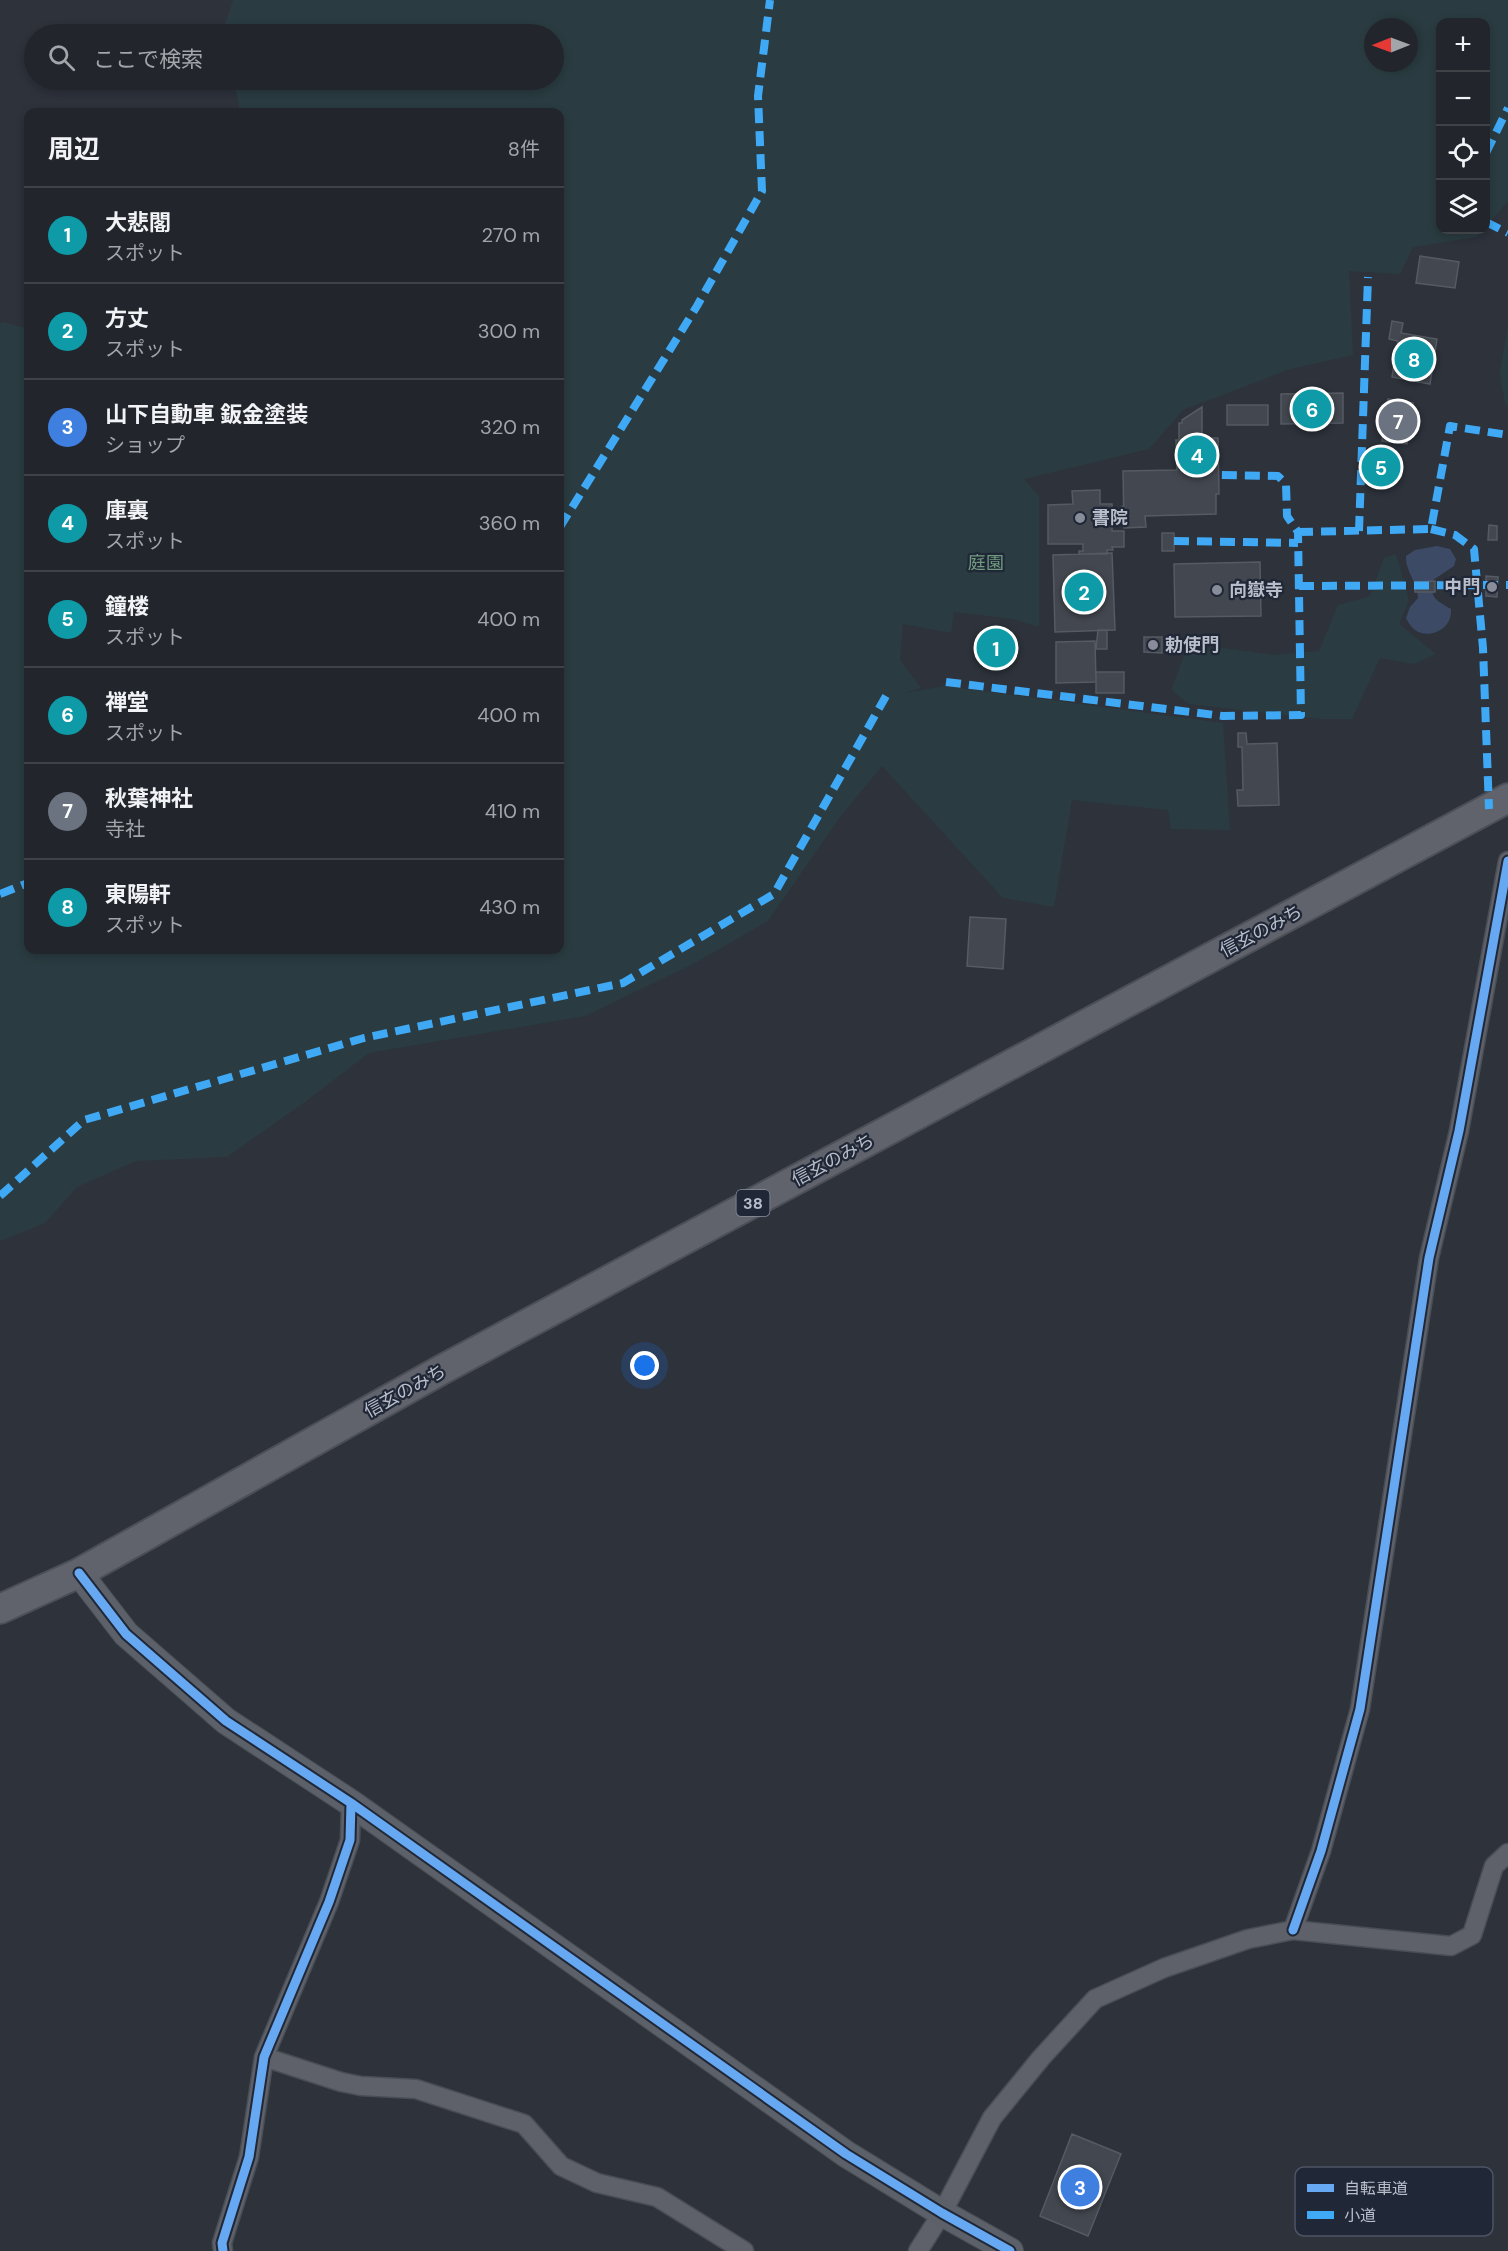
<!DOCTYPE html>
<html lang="ja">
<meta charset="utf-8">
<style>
:root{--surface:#22262c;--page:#2a2e34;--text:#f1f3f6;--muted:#a2a5a9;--line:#3f4348;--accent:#95b2f1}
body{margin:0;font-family:"DM Sans","Noto Sans JP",sans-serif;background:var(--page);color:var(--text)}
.controls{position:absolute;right:18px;top:18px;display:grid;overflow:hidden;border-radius:12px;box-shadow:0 3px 9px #0003}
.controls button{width:54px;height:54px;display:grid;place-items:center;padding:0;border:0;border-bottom:2px solid var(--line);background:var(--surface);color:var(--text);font:30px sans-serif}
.compass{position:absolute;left:1364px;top:18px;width:54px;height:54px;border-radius:50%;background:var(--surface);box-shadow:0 3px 9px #0003;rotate:269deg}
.you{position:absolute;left:645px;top:1366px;width:21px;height:21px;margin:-15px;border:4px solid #fff;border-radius:50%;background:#1a73e8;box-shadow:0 0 0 9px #1a73e833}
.badge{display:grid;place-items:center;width:39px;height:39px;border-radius:50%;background:var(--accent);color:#fff;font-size:20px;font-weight:700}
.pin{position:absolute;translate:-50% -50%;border:3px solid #fff;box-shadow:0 2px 6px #0006}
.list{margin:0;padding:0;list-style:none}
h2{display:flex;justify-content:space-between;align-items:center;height:78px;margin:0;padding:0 24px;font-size:26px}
h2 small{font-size:20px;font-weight:400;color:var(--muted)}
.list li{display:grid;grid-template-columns:39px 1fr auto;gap:18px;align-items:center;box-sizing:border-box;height:96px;padding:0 24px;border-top:2px solid var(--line)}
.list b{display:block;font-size:22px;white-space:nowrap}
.list p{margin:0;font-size:20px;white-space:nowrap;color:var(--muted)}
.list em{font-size:20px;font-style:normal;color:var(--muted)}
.icon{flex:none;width:33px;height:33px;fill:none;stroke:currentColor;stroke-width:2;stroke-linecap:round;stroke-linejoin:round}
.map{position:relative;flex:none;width:1508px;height:2251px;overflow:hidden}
.search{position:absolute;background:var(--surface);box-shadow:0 3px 9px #0003;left:24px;top:24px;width:540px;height:66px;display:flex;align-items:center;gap:15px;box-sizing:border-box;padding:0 21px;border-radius:33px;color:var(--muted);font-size:22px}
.panel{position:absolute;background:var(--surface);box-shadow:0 3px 9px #0003;left:24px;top:108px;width:540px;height:846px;border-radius:12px}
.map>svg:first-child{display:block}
.green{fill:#2a3c41;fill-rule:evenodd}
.water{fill:#3c4a66}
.building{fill:#43474f;stroke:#565a63;stroke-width:1.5}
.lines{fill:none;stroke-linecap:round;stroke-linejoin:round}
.street-casing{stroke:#494d54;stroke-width:21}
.secondary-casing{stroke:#494d54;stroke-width:28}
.primary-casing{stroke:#4b4f58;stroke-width:32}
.street{stroke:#5e6169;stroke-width:18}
.secondary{stroke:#5c6068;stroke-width:26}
.primary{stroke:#60636b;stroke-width:28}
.quiet{stroke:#3fa9f5;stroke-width:8;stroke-dasharray:15 8;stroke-linecap:butt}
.cycleway-casing{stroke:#202737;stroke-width:13}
.cycleway{stroke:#66a8f1;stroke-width:9}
.poi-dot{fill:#888d99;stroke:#202737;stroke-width:2}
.labels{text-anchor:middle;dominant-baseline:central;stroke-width:4.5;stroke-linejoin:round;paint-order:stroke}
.shield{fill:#202737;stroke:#8b919f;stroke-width:1.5}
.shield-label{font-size:16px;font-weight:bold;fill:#b9becb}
.poi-label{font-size:18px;font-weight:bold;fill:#b9becb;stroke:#202737;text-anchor:start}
.park-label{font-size:18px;fill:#709b7f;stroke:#202737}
.street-label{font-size:18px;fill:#b9becb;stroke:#202737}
.key{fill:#202737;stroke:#4e5463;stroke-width:1.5}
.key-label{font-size:16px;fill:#b9becb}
</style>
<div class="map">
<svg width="1508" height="2251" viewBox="0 0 1508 2251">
<rect width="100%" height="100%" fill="#2d323b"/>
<!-- green -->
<path class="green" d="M233 0H1508V201L1486 227V22H1440V230H1483L1476 237 1413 247 1400 274 1349 271 1353 355 1290 369 1183 410 1149 449 1024 479 1039 496V627L1013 619 954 612 951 633 903 624 900 660 921 688 904 693 945 686 1223 723 1230 830 1171 829 1168 810 1072 800 1054 907 1003 898 882 766 840 817 768 921 693 964 585 1016 369 1053 305 1102 227 1157 136 1161 77 1187 45 1223 0 1241V323L3 322 28 329V950H560V112H240L234 80H554V34H225L224 28ZM1373 27H1409V63H1373Z
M1508 324V407L1505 404 1500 373Z
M1396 554 1409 601 1399 624 1436 654 1414 664 1380 658 1352 719H1321L1189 704 1171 690 1184 656 1216 647 1273 655 1319 651 1338 605 1370 596 1384 558Z"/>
<!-- water -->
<path class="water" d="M1437 546 1450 549 1456 559 1454 566 1433 580C1430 599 1436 600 1451 609 1453 629 1429 640 1415 630 1411 627 1408 622 1406 618L1410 607 1418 598C1418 583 1405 571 1406 556L1415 550Z"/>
<!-- building -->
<path class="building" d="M1420 256 1459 262 1455 288 1416 283Z
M1392 321 1403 323 1401 333 1437 339 1430 384 1392 377 1398 341 1389 339Z
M1343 393V423L1281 424V394Z
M1388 399 1413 403 1412 416 1419 417 1416 432 1409 431 1407 444 1382 441 1384 426 1377 425 1379 410 1387 411Z
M1227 405H1268V425H1227Z
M1202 407V438H1218L1219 494H1216V514L1145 516 1146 527 1124 528 1123 471 1177 470 1176 440H1179V423H1182V420Z
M1373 458H1388V476L1373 477Z
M1100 490V504H1112V531H1124V547H1112L1113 550H1107V554H1079V551H1083V544H1048V505L1073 504 1072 491Z
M1123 506 1124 516 1112 523V513Z
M1489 525 1497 526V540H1488Z
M1162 533H1174V551H1162Z
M1112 553 1115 630 1055 632 1053 555Z
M1260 562 1261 616 1175 617 1174 564Z
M1486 576 1498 577 1497 597 1486 596Z
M1435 581V592H1415V582Z
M1098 630H1107V649H1096Z
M983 634H1010V661H982Z
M1144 637H1162V653L1144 652Z
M1095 641 1096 682 1056 683V642Z
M1096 672H1124V693H1096Z
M1238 733H1246L1247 744 1277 743 1279 805 1238 806 1237 790H1243L1242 747H1238Z
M970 917 1006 919 1003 969 967 966Z
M1072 2134 1121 2154 1088 2236 1040 2216Z"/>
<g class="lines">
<defs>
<path id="street" d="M1293 1930 1321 1851 1360 1709 1429 1258 1459 1131 1508 861
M264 2057 341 2082 361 2086 416 2089 524 2124 561 2166 597 2183 657 2197 744 2251
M223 2251 222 2243 249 2157 264 2057 329 1902 350 1840 351 1803
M918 2251 942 2213 992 2118 1041 2058 1095 1999 1164 1968 1248 1939 1293 1930 1451 1946 1472 1935 1494 1866 1508 1853"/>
<path id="secondary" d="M79 1573 126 1634 226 1721 351 1803 846 2154 942 2213 1010 2251"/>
<path id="primary" d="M0 1609 79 1573 443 1369 1508 798"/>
</defs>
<!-- street casing -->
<use href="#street" class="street-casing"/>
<!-- secondary casing -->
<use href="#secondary" class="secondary-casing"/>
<!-- primary casing -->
<use href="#primary" class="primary-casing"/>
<!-- street -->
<use href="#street" class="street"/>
<!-- secondary -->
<use href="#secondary" class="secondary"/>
<!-- primary -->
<use href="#primary" class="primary"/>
<!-- quiet -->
<path class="quiet" d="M1486 153 1508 108
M1486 222 1508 233
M560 527 697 306 762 191 758 96 770 0
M1431 529 1455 535 1474 549 1483 648 1489 809
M1359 531 1368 277
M1298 532 1431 529 1450 426 1508 435
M1174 541 1298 543
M1299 586 1508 585
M946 682 1223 716 1301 715 1298 532 1287 516 1286 484 1278 476 1219 475
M0 894 28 883
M0 1196 84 1120 364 1038 623 983 774 894 886 696"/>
<defs>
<path id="cycleway" d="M79 1573 126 1634 226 1721 351 1803 846 2154 942 2213 1010 2251
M1293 1930 1321 1851 1360 1709 1429 1258 1459 1131 1508 861
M223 2251 222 2243 249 2157 264 2057 329 1902 350 1840 351 1803"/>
</defs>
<!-- cycleway casing -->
<use href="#cycleway" class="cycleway-casing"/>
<!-- cycleway -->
<use href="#cycleway" class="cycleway"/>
</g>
<!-- markers -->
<g class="poi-dot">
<circle cx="1080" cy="518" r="6"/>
<circle cx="1492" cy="587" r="6"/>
<circle cx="1217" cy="590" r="6"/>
<circle cx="1153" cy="645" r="6"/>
</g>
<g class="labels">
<!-- shield labels -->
<rect class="shield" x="736.5" y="1190" width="33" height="26" rx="4.5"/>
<g class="shield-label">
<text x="753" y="1203">38</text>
</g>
<!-- poi labels -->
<g class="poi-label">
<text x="1092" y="518">書院</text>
<text x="1480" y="587" text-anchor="end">中門</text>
<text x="1229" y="590">向嶽寺</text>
<text x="1165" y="645">勅使門</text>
</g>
<!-- park labels -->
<g class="park-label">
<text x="986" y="563">庭園</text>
</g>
<!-- street labels -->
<g class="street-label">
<text transform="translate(1261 931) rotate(-28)">信玄のみち</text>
<text transform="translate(833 1160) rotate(-28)">信玄のみち</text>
<text transform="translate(405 1391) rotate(-29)">信玄のみち</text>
</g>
</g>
<!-- legend -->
<rect x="1295" y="2167" width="198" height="69" rx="9" class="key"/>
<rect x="1307" y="2184" width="27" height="8" fill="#66a8f1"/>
<rect x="1307" y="2211" width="27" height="8" fill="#3fa9f5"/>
<g class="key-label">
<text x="1344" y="2194">自転車道</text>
<text x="1344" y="2221">小道</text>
</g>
</svg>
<div class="controls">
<button>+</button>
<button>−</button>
<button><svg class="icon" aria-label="locate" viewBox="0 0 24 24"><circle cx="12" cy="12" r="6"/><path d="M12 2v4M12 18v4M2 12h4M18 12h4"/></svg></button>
<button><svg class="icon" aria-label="layers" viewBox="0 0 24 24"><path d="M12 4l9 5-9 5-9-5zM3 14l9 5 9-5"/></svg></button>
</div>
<svg class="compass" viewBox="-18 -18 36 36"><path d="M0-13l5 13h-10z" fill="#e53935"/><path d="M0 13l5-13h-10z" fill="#a2a5a9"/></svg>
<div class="you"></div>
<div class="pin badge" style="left:996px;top:648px;background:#0f9aa8">1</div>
<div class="pin badge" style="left:1084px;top:592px;background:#0f9aa8">2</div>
<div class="pin badge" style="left:1080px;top:2187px;background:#3f7fe0">3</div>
<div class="pin badge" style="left:1197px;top:455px;background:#0f9aa8">4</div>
<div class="pin badge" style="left:1381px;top:467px;background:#0f9aa8">5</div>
<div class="pin badge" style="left:1312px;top:409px;background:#0f9aa8">6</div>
<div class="pin badge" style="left:1398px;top:421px;background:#6b7280">7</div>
<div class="pin badge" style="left:1414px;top:359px;background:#0f9aa8">8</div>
<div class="search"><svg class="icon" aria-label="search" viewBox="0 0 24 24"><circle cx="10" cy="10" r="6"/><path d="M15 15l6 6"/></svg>ここで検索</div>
<section class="panel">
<h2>周辺<small>8件</small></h2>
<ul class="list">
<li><span class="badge" style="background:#0f9aa8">1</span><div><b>大悲閣</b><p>スポット</p></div><em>270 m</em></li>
<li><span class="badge" style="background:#0f9aa8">2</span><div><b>方丈</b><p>スポット</p></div><em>300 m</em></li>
<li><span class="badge" style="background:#3f7fe0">3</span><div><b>山下自動車 鈑金塗装</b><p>ショップ</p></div><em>320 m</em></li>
<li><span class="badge" style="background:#0f9aa8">4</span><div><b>庫裏</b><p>スポット</p></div><em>360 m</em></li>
<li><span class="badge" style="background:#0f9aa8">5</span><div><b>鐘楼</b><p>スポット</p></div><em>400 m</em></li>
<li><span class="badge" style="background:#0f9aa8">6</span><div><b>禅堂</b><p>スポット</p></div><em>400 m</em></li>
<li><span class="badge" style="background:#6b7280">7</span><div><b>秋葉神社</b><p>寺社</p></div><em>410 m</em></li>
<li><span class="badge" style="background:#0f9aa8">8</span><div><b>東陽軒</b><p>スポット</p></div><em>430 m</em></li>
</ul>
</section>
</div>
